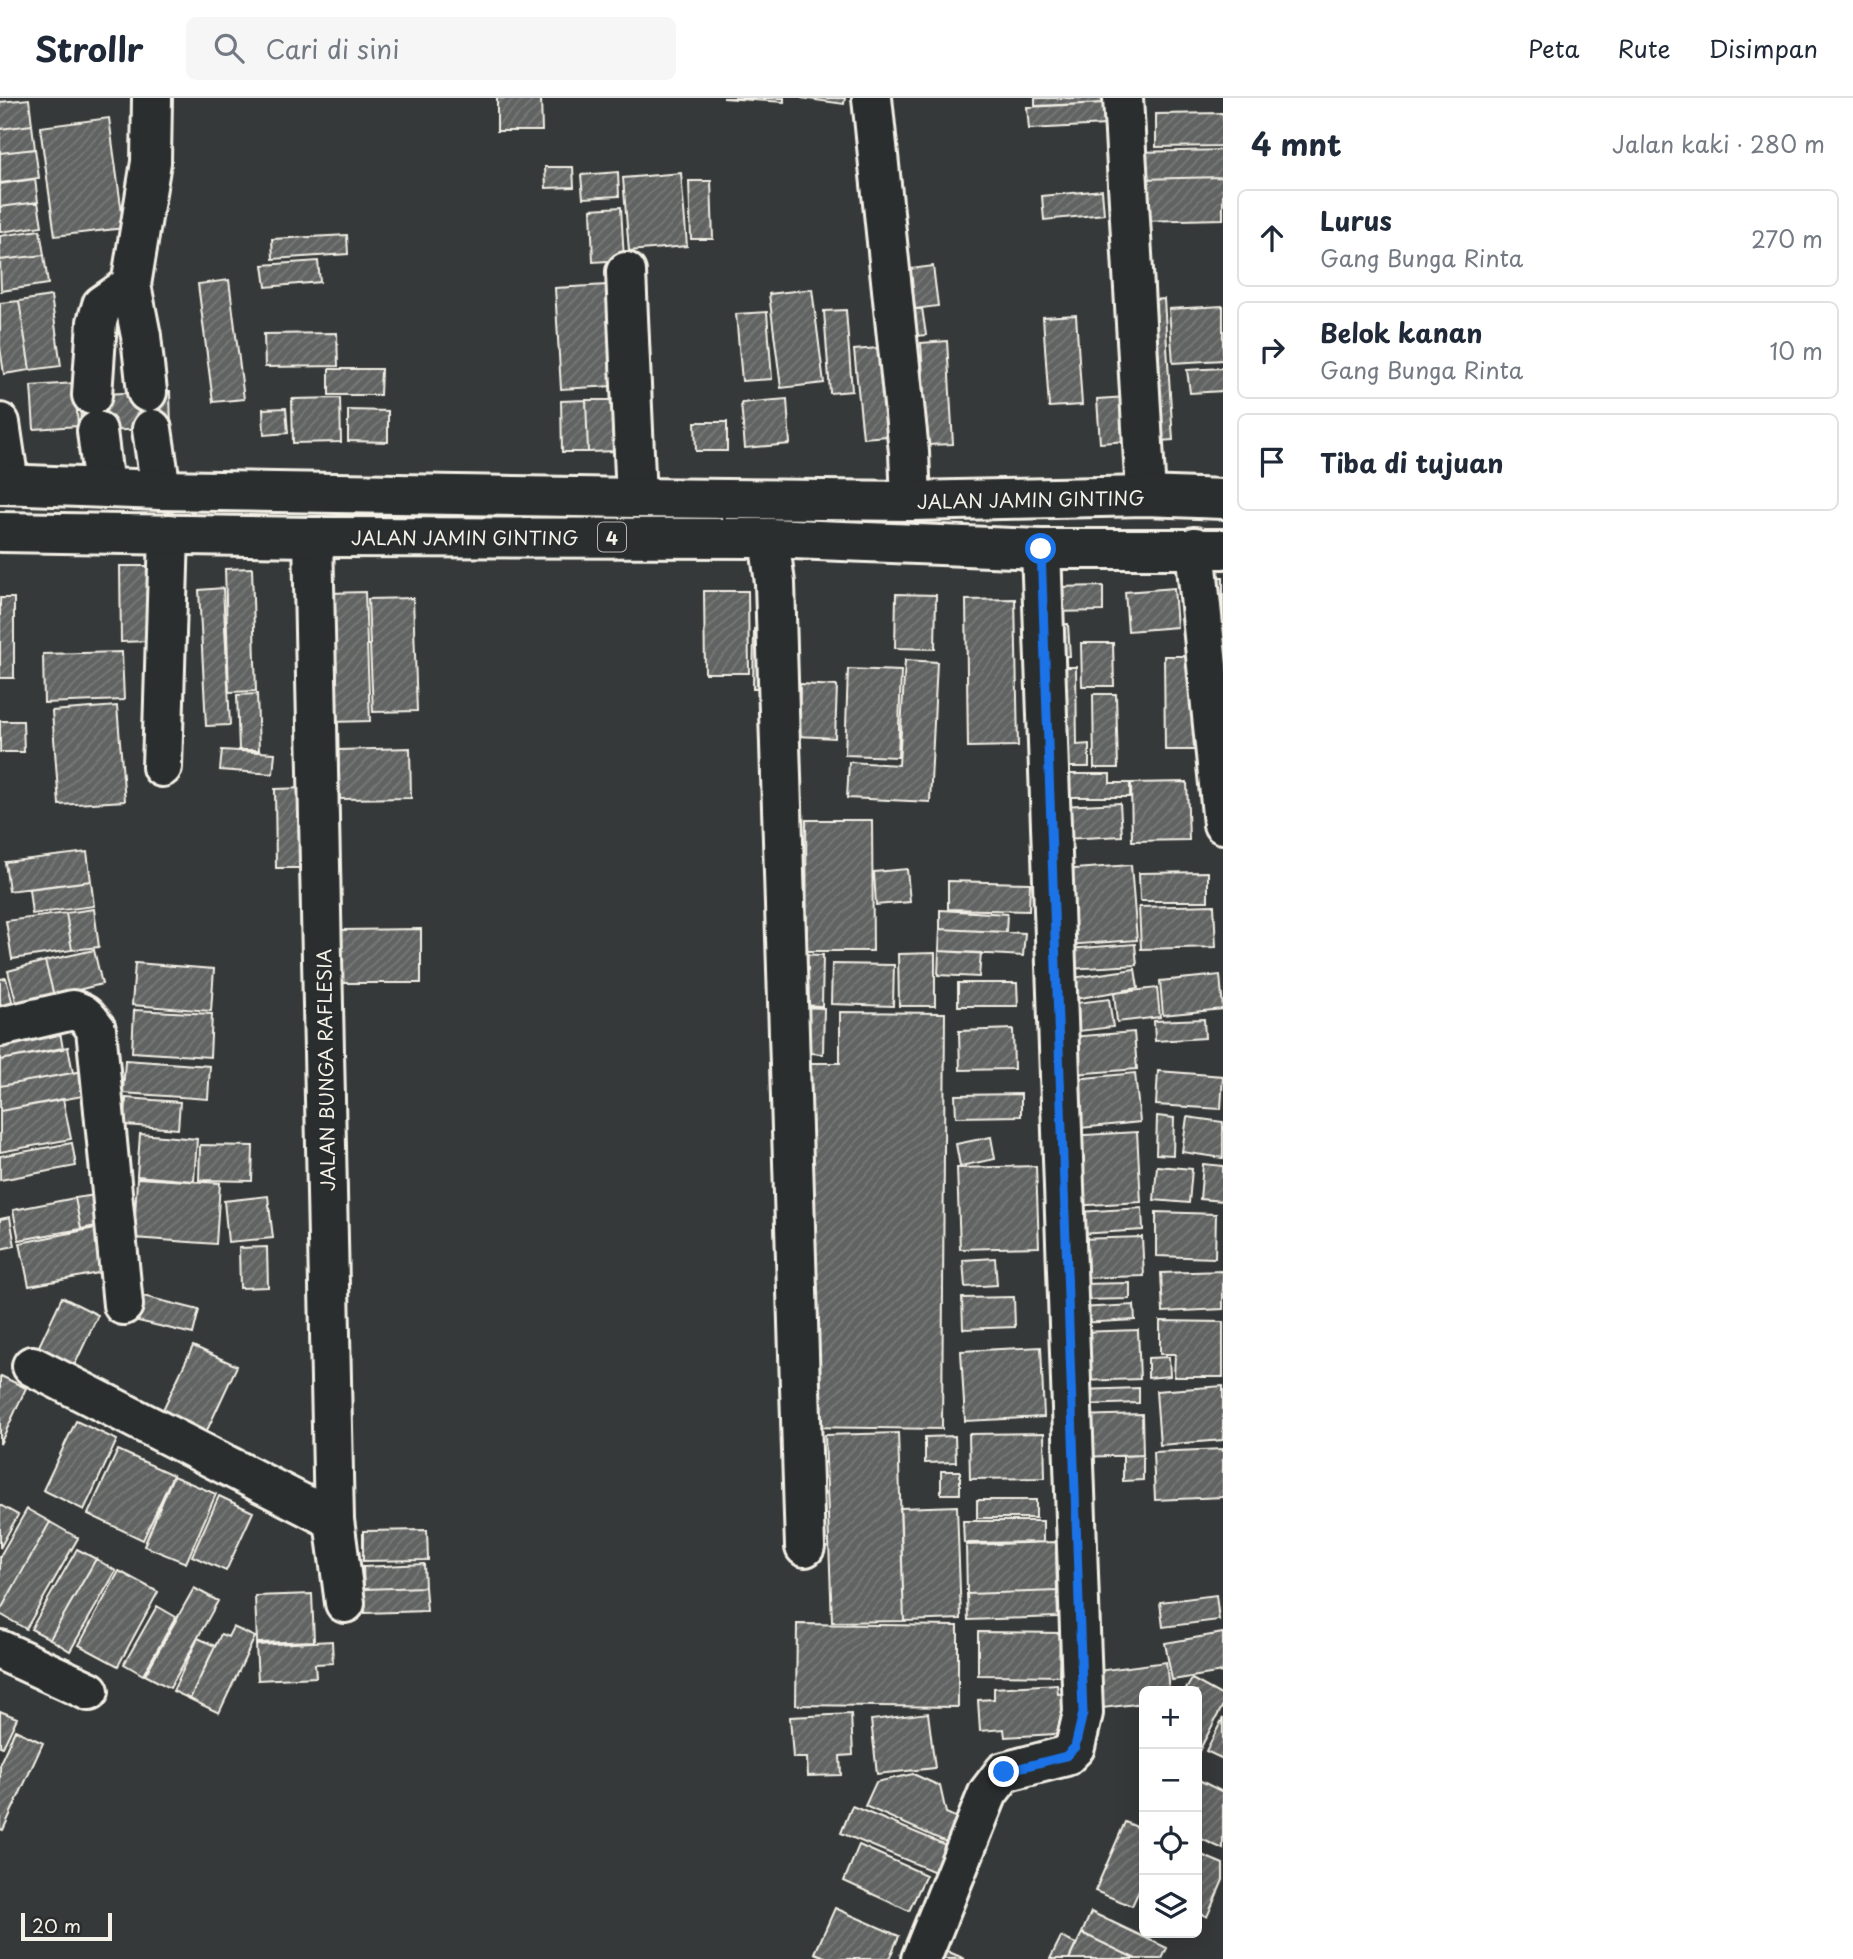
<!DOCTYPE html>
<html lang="id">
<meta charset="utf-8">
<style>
:root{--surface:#fff;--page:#f6f6f7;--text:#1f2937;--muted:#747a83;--line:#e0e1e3}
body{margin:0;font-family:"Playpen Sans",sans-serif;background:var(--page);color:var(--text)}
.controls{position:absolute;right:21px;bottom:21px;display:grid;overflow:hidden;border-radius:10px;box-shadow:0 7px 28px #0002}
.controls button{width:63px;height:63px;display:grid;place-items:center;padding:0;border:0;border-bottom:2px solid var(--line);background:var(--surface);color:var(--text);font:35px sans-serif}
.scale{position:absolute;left:21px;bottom:18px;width:91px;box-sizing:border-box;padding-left:7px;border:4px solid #f4f1e8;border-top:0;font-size:19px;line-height:24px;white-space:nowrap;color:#f4f1e8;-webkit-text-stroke:5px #2a2d2e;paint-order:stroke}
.stop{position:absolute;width:21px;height:21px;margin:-16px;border:5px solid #1a73e8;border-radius:50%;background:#fff}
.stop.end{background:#1a73e8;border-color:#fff;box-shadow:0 2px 7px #0008}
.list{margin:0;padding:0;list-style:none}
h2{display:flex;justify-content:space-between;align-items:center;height:91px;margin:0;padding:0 28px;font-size:30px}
h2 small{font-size:23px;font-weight:400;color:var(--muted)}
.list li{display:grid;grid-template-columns:46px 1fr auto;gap:21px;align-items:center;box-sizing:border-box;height:98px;margin:0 14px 14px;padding:0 14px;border:2px solid var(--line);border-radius:10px}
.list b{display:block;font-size:26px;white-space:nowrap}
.list p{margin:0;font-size:23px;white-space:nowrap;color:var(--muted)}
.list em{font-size:23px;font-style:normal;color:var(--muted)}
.icon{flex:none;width:38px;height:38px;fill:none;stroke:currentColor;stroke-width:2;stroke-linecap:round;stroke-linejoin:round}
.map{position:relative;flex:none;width:1223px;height:1861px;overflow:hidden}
header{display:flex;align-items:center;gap:42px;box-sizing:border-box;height:98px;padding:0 35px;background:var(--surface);border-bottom:2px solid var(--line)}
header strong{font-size:33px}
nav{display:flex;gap:38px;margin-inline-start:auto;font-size:24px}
.search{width:490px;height:63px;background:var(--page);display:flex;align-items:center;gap:18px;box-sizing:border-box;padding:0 24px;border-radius:10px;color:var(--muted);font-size:26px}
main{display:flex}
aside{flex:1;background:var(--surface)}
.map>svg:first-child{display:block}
.building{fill:url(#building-hatch);stroke:#f4f1e8;stroke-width:2}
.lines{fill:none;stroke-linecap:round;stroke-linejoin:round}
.minor-casing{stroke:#f4f1e8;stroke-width:44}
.highway-casing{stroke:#f4f1e8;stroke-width:44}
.minor{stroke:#2a2d2e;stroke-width:38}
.highway{stroke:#2a2d2e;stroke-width:38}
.route{stroke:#1a73e8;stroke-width:9}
.labels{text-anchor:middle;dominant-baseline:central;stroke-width:5;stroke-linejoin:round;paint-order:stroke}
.shield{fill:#2a2d2e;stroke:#b7b6b0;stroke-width:2}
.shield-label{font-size:18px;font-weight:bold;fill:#f4f1e8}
.street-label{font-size:19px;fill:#f4f1e8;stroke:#2a2d2e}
</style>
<header>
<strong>Strollr</strong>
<div class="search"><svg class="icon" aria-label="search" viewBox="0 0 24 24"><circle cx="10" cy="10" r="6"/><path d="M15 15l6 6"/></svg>Cari di sini</div>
<nav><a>Peta</a><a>Rute</a><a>Disimpan</a></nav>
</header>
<main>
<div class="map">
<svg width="1223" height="1861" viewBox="0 0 1223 1861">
<defs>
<pattern id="building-hatch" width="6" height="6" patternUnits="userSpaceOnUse" patternTransform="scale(1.75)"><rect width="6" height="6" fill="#616362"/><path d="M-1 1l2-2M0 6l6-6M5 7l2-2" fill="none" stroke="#787a78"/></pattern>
</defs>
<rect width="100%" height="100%" fill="#363939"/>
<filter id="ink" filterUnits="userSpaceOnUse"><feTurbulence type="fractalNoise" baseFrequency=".0143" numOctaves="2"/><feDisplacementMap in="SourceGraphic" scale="14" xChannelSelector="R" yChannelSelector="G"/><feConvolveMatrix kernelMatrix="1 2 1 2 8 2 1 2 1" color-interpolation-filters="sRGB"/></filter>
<g filter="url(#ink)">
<!-- building -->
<path class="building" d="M497 0H541L542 33H497Z
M723 0H784V4Z
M801 0H845L844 6Z
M1035 0H1105V5L1035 8Z
M29 1 32 27 0 31V4Z
M1105 5 1106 27 1029 31 1027 9Z
M1223 15V48L1156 49V16Z
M109 20 124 130 55 138 40 29Z
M32 27 35 51 0 55V31Z
M35 51 39 80 0 85V55Z
M1223 52V79L1138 81 1136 54Z
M545 69H573L574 89 546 90Z
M618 74 619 98 583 100 581 77Z
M681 75 687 148 629 153 623 80Z
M1223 79V121L1139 123 1138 81Z
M35 81 38 104 0 109V86Z
M689 83H711L713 141H691Z
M1102 92 1104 116 1044 122 1042 98Z
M38 104 42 128 0 134V109Z
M621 109 624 162 593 164 591 111Z
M40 132 44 157 0 162V138Z
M347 137 348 156 273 161 272 141Z
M44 157 48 186 1 193 0 162Z
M318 163 320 184 266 189 263 167Z
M933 168 938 208 899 213 894 173Z
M229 182 244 301 213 304 198 186Z
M607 187 613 288 561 291 555 190Z
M812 191 824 285 781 290 769 196Z
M51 198 61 268 30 272 19 203Z
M1164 201 1173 342 1145 344 1136 203Z
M19 203 30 272 4 276 0 249V205Z
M1223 208V262L1173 265 1169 211Z
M922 210 926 237 903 239 899 213Z
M846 212 852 293 830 295 824 213Z
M767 214 772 281 742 283 736 216Z
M1076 217 1082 307 1049 309 1043 219Z
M337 235 338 268 265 269 264 236Z
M947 243 953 346 927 347 921 245Z
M878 250 887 338 863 340 854 252Z
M1223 270V293L1190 295 1187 272Z
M329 271H381L380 297H329Z
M75 285 78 328 34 331 31 288Z
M170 293 171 330 81 334 80 297Z
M1127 299 1129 343 1100 345 1097 301Z
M340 300 341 344 293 345 292 301Z
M787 301 790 346 745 350 741 305Z
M586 302H616L618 353 588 354Z
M586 302 588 354H562L561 303Z
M286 310 288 335 264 337 263 311Z
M348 312 388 313V344L348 343Z
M695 324H727V353H696Z
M120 468H148L149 543 121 544Z
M252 470 256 593 229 594 225 471Z
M1218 479H1223V566H1218Z
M1103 488V513L1053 514V489Z
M223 490 230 627 206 628 199 492Z
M1174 490 1177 529 1128 533 1125 494Z
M704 493H748L749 575H705Z
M365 494 370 623 332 624 328 495Z
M896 496 936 497 935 551 895 550Z
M0 500H14V580H0Z
M413 500 417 613 373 614 368 501Z
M1015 501 1018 648 968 649 966 502Z
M1068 526 1070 558 1047 559 1046 527Z
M754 531 771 532 770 591H753Z
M1081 545H1113L1114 588H1082Z
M122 554 124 602 44 605 43 556Z
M1164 558H1196L1197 652H1165Z
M905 562 937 564 930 704 847 700 849 664 899 667Z
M1049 569H1076L1077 647 1089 646V669H1050Z
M848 571 901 573 898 659 845 657Z
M800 586 837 588 835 640 798 638Z
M257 596 259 652H239L237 597Z
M1093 596H1116L1118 670H1094Z
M117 608 125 703 59 707 52 613Z
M0 623H23L24 654H0Z
M410 650 411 700 340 701 338 652Z
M222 652 275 655 273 676 220 672Z
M1059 676H1110V685H1130V699H1059Z
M1187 684 1189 742 1132 743 1131 685Z
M307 690 308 770H276L275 691Z
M1120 705 1122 738 1064 741 1062 708Z
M806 722H872L873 853H807Z
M87 754 91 783 9 793 5 764Z
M1131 767 1137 842 1066 847 1060 772Z
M907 771 910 804 876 807 874 774Z
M1208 774V803H1140L1139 775Z
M91 783 94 808 32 816 29 791Z
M948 783 1030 785 1029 813 948 811Z
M1214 807 1216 849 1141 851 1139 809Z
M94 811 99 849 72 852 66 815Z
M940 812 1007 816 1006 834 940 831Z
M66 815 72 852 12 861 6 823Z
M421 831V885H340V832Z
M940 831 1025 835 1023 858 939 853Z
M1135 846 1137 867 1069 871 1067 851Z
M94 852 102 886 54 898 45 863Z
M939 853 981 855 979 879 938 877Z
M935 855V908H899L898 856Z
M796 856 823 857 822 908 795 907Z
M45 863 54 898 17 907 8 873Z
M135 865 214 871 211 913 132 907Z
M832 866 894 867 893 908 831 906Z
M1135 871 1138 890 1069 902 1065 881Z
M1220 877 1223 911 1163 917 1160 883Z
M6 880 15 914 0 918V881Z
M958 885H1017L1018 908H958Z
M1157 890 1160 919 1117 924 1114 895Z
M1109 901 1113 929 1071 934 1068 906Z
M798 909 824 910 823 956 797 954Z
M134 912 212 916 210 959 132 954Z
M840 914 945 915 942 1331 804 1329 807 965H840Z
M1204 921 1205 940 1155 943 1154 923Z
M58 923 63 951 0 962V933Z
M1013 931 1014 971 960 972 959 933Z
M1134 934 1137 971 1074 976 1071 939Z
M68 949 73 975 0 988V962Z
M125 962 210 968 208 1001 123 995Z
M83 973 88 997 0 1013V988Z
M1158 973 1223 978 1221 1011 1156 1007Z
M1135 975 1140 1024 1071 1031 1065 982Z
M1021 996V1018L956 1019 955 997Z
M126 1000 180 1004 178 1031 125 1027Z
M63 1001 71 1041 0 1054V1013Z
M1157 1018 1174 1020 1173 1057 1156 1056Z
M1187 1019 1223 1024V1060L1182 1054Z
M1137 1034 1141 1104 1072 1108 1068 1038Z
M140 1036 197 1041 194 1083 137 1078Z
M991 1039 995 1061 960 1068 956 1046Z
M72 1045 76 1068 0 1082V1058Z
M200 1047 253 1048 252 1083 199 1082Z
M1203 1066 1223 1068V1103L1200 1101Z
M1036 1068 1039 1149 960 1151 957 1070Z
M1157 1068 1192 1071 1189 1105 1154 1102Z
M137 1080 220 1085 216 1146 134 1140Z
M96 1097 101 1127 81 1131 75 1100Z
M268 1098 273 1140 228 1144 224 1103Z
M75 1100 81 1131 19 1142 13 1112Z
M1142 1110 1143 1132 1080 1136 1079 1114Z
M1156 1114 1216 1116 1215 1160 1156 1158Z
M10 1119 15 1148 0 1151V1121Z
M100 1129 109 1173 29 1188 20 1145Z
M1142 1139 1144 1178 1080 1180 1078 1141Z
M267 1149 268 1189 240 1190 239 1150Z
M995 1160 997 1187 965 1189 963 1162Z
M1223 1173V1211L1163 1214 1161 1175Z
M1130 1185V1201L1079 1202V1186Z
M139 1197 199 1212 193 1236 134 1222Z
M62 1199 98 1217 68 1281 32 1263Z
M1014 1199 1015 1229 963 1231 962 1200Z
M1134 1207 1135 1222 1080 1225 1079 1210Z
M1160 1223 1223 1224V1279H1174L1175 1256H1160Z
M1138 1232 1140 1281 1080 1283 1079 1234Z
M193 1248 237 1268 203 1341 159 1320Z
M1041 1249 1044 1319 965 1323 961 1253Z
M1169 1259 1170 1278 1148 1280V1260Z
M1 1278 26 1290 0 1346V1280Z
M1223 1288V1342L1160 1347 1156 1293Z
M1139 1290V1305L1081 1307 1080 1292Z
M1142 1316 1143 1357 1079 1359 1078 1318Z
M76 1323 117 1342 84 1412 43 1392Z
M898 1335 904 1523 832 1524 825 1337Z
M1044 1335 1045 1380 970 1381 969 1336Z
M955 1338 956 1364 925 1365V1339Z
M1223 1351V1399L1155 1402 1153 1354Z
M118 1352 173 1377 143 1442 88 1416Z
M1143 1357V1382L1123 1383V1358Z
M941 1373H960V1396H941Z
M173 1378 216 1396 186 1465 144 1448Z
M219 1398 253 1414 226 1473 192 1458Z
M977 1402H1036V1420H977Z
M0 1407 18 1417 0 1450Z
M957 1408 961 1521 904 1523 900 1410Z
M27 1411 50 1424 0 1513V1458Z
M963 1423H1043V1444L964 1445Z
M50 1424 78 1440 26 1531 0 1516V1513Z
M427 1432 428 1462 363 1463V1433Z
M1056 1444 1057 1493 967 1496 966 1447Z
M77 1451 96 1461 50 1541 31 1531Z
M96 1461 116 1473 70 1553 50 1541Z
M424 1466 425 1489 364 1491 363 1469Z
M119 1473 158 1494 118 1568 79 1547Z
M425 1489 427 1513 365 1515 364 1491Z
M194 1490 218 1503 170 1590 145 1577Z
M1057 1493 1058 1519 968 1522 967 1496Z
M312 1496 314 1543 257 1545 255 1498Z
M1216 1497 1219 1522 1163 1529 1160 1504Z
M157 1508 176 1519 143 1577 124 1566Z
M797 1526 958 1528V1609L796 1607Z
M233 1529 255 1539 219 1615 190 1601 221 1536 228 1539Z
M978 1534 1060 1535 1059 1578 978 1577Z
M1223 1535V1574L1172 1582 1165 1545Z
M198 1540 215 1548 190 1601 173 1593Z
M332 1543 333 1565 315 1566 316 1579 258 1582 256 1547Z
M1166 1564 1169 1593H1144V1605L1094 1611 1089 1574Z
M1192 1581 1223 1598V1607L1198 1655 1197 1593H1185Z
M1057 1586 1058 1596 1069 1595 1072 1635 1005 1639 1004 1631 980 1633 978 1602 994 1601V1590Z
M0 1613 17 1620 3 1649 0 1648Z
M928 1615 935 1670 877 1676 871 1622Z
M851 1616 853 1657 840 1658 841 1677 808 1678 807 1660H793L790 1619Z
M1223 1620V1661L1206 1653Z
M15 1632 43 1645 3 1732 0 1731V1665Z
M913 1676 940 1688 946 1715 964 1723 953 1747 865 1708 876 1684Z
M1197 1681 1223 1694V1751L1197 1739Z
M852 1708 951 1749 940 1776 841 1735Z
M1125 1724 1144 1732V1792L1140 1790 1132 1808 1095 1793Z
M859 1747 926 1777 909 1813 844 1783Z
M1197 1755 1223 1766V1782L1207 1819 1197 1814Z
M835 1810 899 1838 889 1861H830L815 1855Z
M1091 1814 1167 1850 1162 1861H1136L1082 1835Z
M1082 1835 1136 1861H1069Z
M1061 1839 1076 1846 1069 1861H1050Z
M933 1847 965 1861H927Z"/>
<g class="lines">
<defs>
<path id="minor" d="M872 0 909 354 911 403
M1123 0 1146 398
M626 174 636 400
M147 294 141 238 131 187 151 64 152 0
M92 297 97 224 102 207 131 187
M0 325 9 386
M152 331 161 392
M97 333 104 389
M313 439 334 1422 345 1505
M769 440 775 485 805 1449
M1195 449 1223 726
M162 669 169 436
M0 929 73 912C85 915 89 921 96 931L123 1207
M32 1268 334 1422
M0 1552 89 1593
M921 1861 988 1695 1004 1674 1066 1658 1075 1649 1083 1615 1041 451"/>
<path id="highway" d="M0 386 161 392 636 400 911 403 1146 398 1223 401
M0 434 313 439 769 440 1041 451H1223"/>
</defs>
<!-- minor casing -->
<use href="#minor" class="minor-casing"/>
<!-- highway casing -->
<use href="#highway" class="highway-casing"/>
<!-- minor -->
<use href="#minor" class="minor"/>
<!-- highway -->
<use href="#highway" class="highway"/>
</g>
</g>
<g class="lines" filter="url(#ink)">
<!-- route -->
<path class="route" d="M1004 1674 1066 1658 1075 1649 1083 1615 1041 451"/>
</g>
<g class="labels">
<!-- shield labels -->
<rect class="shield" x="598" y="424.5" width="28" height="29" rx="5"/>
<g class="shield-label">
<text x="612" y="439">4</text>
</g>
<!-- street labels -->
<g class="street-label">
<text transform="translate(1031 401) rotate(-1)">JALAN JAMIN GINTING</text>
<text x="465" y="439">JALAN JAMIN GINTING</text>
<text transform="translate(325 972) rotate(-91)">JALAN BUNGA RAFLESIA</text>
</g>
</g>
</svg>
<div class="controls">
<button>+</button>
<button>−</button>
<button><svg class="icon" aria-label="locate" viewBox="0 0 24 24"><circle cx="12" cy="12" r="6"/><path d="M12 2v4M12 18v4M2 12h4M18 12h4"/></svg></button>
<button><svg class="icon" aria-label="layers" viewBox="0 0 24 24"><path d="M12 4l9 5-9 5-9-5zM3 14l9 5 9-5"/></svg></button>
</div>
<div class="scale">20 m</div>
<div class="stop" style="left:1041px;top:451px"></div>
<div class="stop end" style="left:1004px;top:1674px"></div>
</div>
<aside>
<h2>4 mnt<small>Jalan kaki · 280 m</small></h2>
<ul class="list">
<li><svg class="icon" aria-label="ahead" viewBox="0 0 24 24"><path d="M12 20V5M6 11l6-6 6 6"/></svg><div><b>Lurus</b><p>Gang Bunga Rinta</p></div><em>270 m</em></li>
<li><svg class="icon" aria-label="right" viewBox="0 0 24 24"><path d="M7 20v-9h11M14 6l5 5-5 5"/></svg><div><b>Belok kanan</b><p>Gang Bunga Rinta</p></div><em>10 m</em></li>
<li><svg class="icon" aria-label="arrive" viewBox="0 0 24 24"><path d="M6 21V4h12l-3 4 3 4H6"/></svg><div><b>Tiba di tujuan</b></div></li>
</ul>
</aside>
</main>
